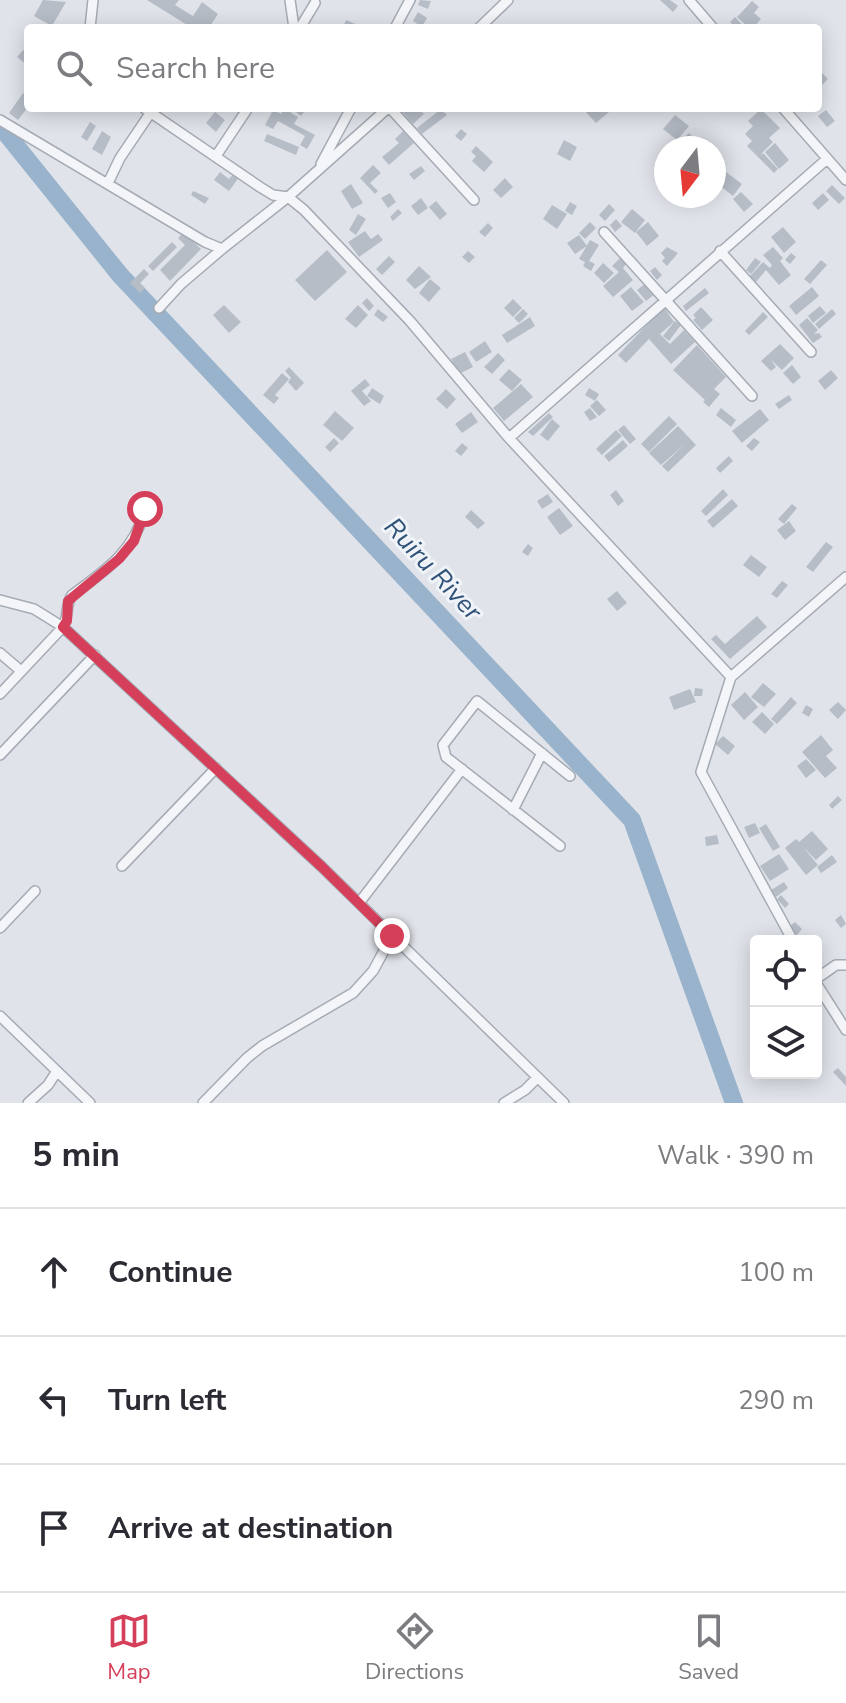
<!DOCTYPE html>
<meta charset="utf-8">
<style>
:root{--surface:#fff;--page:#f7f7f7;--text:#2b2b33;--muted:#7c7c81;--line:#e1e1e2;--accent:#d53f59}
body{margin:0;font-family:"Nunito Sans",sans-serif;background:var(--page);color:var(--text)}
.controls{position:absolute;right:24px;bottom:24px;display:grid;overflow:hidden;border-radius:8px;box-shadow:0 4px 20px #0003}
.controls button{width:72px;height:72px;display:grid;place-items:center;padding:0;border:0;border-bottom:2px solid var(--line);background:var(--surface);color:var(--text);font:40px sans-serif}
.compass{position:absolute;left:654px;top:136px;width:72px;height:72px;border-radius:50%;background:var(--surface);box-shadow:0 4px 20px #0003;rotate:196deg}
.stop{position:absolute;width:24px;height:24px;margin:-18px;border:6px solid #d53f59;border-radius:50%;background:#fff}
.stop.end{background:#d53f59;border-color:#fff;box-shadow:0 2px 8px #0008}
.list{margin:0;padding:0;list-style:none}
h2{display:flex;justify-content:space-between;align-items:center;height:104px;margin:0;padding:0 32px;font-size:34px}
h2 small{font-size:26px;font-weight:400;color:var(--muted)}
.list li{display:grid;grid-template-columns:52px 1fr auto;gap:24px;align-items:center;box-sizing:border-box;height:128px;padding:0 32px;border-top:2px solid var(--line)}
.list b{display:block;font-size:30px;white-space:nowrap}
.list em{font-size:26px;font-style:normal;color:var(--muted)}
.icon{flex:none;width:44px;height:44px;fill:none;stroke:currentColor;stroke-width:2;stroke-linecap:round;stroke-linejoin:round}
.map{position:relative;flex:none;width:846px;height:1103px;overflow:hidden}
.search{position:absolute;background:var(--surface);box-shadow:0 4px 20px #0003;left:24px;right:24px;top:24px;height:88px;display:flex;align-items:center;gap:20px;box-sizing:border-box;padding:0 28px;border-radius:8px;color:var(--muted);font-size:30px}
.sheet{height:488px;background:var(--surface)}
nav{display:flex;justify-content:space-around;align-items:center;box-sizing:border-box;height:112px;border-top:2px solid var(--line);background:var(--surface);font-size:22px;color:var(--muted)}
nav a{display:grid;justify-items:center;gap:4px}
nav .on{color:var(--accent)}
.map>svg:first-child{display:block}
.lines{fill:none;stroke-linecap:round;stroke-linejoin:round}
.river{stroke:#99b3cc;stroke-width:18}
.building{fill:#b7bdc7}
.street-casing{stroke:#a5abb4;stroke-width:12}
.street{stroke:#f3f5f8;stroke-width:9}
.route{stroke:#d53f59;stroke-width:10}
.labels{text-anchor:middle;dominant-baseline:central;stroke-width:6;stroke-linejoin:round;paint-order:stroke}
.water-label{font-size:26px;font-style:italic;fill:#305278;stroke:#f0f3f7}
</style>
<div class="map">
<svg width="846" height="1103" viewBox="0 0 846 1103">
<rect width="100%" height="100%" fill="#e0e4ea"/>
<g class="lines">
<!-- river -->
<path class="river" d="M0 126 120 275 632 820 734 1103"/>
</g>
<!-- building -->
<path class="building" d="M43 0 66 2 52 26 34 16Z
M147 0H179L175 5 193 16 202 2 218 14 209 28H192Z
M420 0 431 1 428 9 418 5Z
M660 0H670L678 6 673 12Z
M752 1 759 7 754 13 761 19 753 28H749L737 17Z
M418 12 427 18 422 27 413 21Z
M735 17 745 28H736L730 22Z
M346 20 365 28 343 27Z
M23 50 28 54V66L17 57Z
M818 69 828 79 820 87 818 85Z
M23 93 28 97V107L18 120 9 113Z
M285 108 292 110 291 113 298 117 294 124 315 135 307 149 300 145 305 136 278 121 273 129 265 125 273 110 281 114Z
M291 108H307L301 116Z
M399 108H418L424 114 413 124Z
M582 108H606L609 112 596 123Z
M441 109 447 115 422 134 417 128Z
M761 109 780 128 769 138 773 142 760 155 763 153 778 169 774 173 747 146 752 141 745 134 753 126 748 121Z
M826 110 835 121 827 127 818 116Z
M215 112 225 120 216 132 206 123Z
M675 115 689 126 677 140 663 129Z
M90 122 96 126 87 141 81 137Z
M461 129 467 134 461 141 455 136Z
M102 131 111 137 102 155 92 149Z
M403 131 414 143 389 165 382 157 399 143 395 139Z
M689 133 699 145 695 148H681L677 144Z
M267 134 299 147 296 155 264 141Z
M564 140 577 147 570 161 557 154Z
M775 143 789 160 779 169 765 152Z
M476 146 493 162 484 172 472 161 476 156 471 152Z
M373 165 381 173 370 183 378 191 375 194 360 178Z
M421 166 425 171 414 180 409 174Z
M722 169 742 184 733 196 714 181Z
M220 172 229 179 235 172 240 176 229 191 214 180Z
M505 178 513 187 501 198 493 190Z
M351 184 363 203 352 209 341 191Z
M832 185 845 198 839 204 826 191Z
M193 191 209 198 205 204 191 195Z
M741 192 753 204 744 212 733 199Z
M390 193 396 202 388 208 381 198Z
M823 193 829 200 818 210 812 203Z
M421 198 428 208 418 215 411 206Z
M436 201 447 214 440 220 429 207Z
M570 202 577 206 572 215 565 211Z
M609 204 615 210 605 221 599 215Z
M552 205 567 214 557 229 543 219Z
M398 209 402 213 393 221 390 217Z
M632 209 645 220 635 233 621 222Z
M358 214 366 219 356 235 349 230Z
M616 219 622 226 615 232 610 225Z
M590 222 596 228 585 239 579 233Z
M648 222 659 236 647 246 636 232Z
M488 223 493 228 485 237 479 232Z
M783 227 796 242 784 253 771 237Z
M365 231 371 239 378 234 383 240 359 257 348 242Z
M184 232 201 249 170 281 160 270 185 245 178 238Z
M579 235 587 246 575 254 567 243Z
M590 240 599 245 589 261 595 264 591 271 583 266 585 262 579 259Z
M172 242 177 247 153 271 148 266Z
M667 247 678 253 667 266 662 261 665 258 661 253Z
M773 247 783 258 780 261 791 275 779 285 766 270 756 282 750 276 763 262 770 268 772 265 763 255Z
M327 250 347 272 315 301 295 280Z
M468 251 475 257 469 263 462 257Z
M791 253 796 257 790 264 785 260Z
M389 256 395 262 382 275 376 269Z
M621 257 627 263 623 268 633 280 613 297 603 286 619 272 612 266Z
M755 258 761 262 751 274 746 270Z
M821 260 827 265 810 284 804 279Z
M603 263 614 273 604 283 594 273Z
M419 266 431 277 415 289 406 280Z
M655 267 662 275 657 280 650 271Z
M144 269 149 274 140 283 145 288 140 293 130 283Z
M430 279 441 288 429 302 419 293Z
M646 283 655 294 646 301 637 290Z
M631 287 644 302 632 311 620 296Z
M812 287 819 296 796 315 789 306Z
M705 288 709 293 686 311 683 306Z
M367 298 374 306 369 311 362 303Z
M513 299 522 308 513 317 504 308Z
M224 305 241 322 229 333 213 315Z
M358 305 368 315 356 328 345 319Z
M820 306 826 313 813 323 808 316Z
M664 307 674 322 660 334 670 344 684 330 695 342 671 364 649 339 626 363 618 355Z
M701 307 713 320 702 330 693 320 696 318 693 315Z
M378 309 388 317 383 322 374 315Z
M523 309 528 314 519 323 514 318Z
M832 309 836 314 819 329 815 324Z
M763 312 768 317 749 335 745 331Z
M530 317 535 326 507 343 502 335Z
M807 318 818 330 814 334 819 333 822 337 813 343 799 325Z
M675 321 681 325 669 341 663 336Z
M485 341 492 352 476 362 469 352Z
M780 344 794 358 782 370 771 360 776 367 771 371 761 361Z
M697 345 726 377 714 389 720 394 709 407 703 402 705 400 673 370Z
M465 352 473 367 459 374 451 359Z
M498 353 505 360 492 374 484 367Z
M792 365 801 377 793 384 783 373Z
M289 367 304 383 296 391 288 382 291 378 285 371Z
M509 369 522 380 512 391 499 380Z
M831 370 838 378 825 390 818 381Z
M282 373 289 379 275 395 279 398 274 404 263 395Z
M365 379 370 385 362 391 371 401 364 406 351 391Z
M521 384 533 397 504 421 493 408Z
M372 388 384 396 380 404 367 396Z
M589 388 599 394 595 401 585 395Z
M446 389 456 399 447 409 436 399Z
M789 395 792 400 779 409 775 404Z
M597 400 606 410 599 416 590 406Z
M590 408 597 417 590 421 584 412Z
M721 408 736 420 731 427 716 415Z
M760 409 769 420 742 443 732 431Z
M335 411 354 428 342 441 323 425Z
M471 412 478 422 462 433 455 424Z
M549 413 553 417 533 436 528 432Z
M669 416 677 424 649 452 641 444Z
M552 419 560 426 548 441 540 435Z
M624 425 636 439 630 444 618 430Z
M678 426 696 445 668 472 662 466 685 444 661 465 649 453Z
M616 430 622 436 602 455 596 449Z
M334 438 339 443 330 452 325 447Z
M754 438 760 442 752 451 746 446Z
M623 440 628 446 609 462 604 456Z
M462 443 468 448 461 456 455 451Z
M729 456 733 461 720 473 716 468Z
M723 489 728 495 706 516 701 511Z
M616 490 624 501 618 506 610 495Z
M548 494 553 502 542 509 537 501Z
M732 499 738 506 713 528 707 521Z
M792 504 797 508 784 524 778 519Z
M559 508 573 526 560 535 547 517Z
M471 510 485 523 478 529 465 517Z
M789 521 796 531 785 540 777 530Z
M826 542 833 547 813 572 806 567Z
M528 544 533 548 528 556 522 552Z
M751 555 767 567 759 577 743 565Z
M782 581 788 585 777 598 771 594Z
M617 591 627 603 617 611 607 599Z
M757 616 767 627 730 659 711 639 716 635 725 644Z
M763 683 776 694 764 707 751 697Z
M695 688 703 689 702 696H694Z
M690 689 696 702 674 710 669 697Z
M745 692 758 707 744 720 731 705Z
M791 697 797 703 777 724 771 719Z
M838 702 846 710 838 719 829 710Z
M806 705 813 709 809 717 802 713Z
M762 712 774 724 765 734 752 722Z
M821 735 833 750 826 756 837 768 825 778 802 752Z
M723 736 735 746 728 755 715 744Z
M806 759 816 770 806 778 797 766Z
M838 796 842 800 832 809 829 805Z
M755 823 760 833 749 838 744 827Z
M766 824 780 847 773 851 759 828Z
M812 831 828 849 816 860 803 847 818 865 806 875 785 848 796 839 799 842Z
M717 835 719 844 706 846 705 837Z
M779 854 789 869 770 881 760 866Z
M832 855 837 862 821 873 817 867Z
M784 882 788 888 776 897 771 890Z
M781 895 789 904 785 908 777 899Z
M841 915 846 924 841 928 835 920Z
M795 922 802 929 797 935 789 927Z
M814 935 821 946 816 949V941H804Z
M838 1068 846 1077V1086L833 1072Z"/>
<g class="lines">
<defs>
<path id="street" d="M290 0 294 28
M689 0 713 28
M90 28 93 0
M300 28 315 3
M395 28 410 0
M479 28 508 0
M144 108 260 187 273 195 288 197 304 210 410 321 509 438 731 677
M390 108 474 200
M783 108 846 180
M0 120 205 242 222 249 288 197 388 108
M216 156 248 108
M321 164 351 108
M108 183 120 158 151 112
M604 232 752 396
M720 251 811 352
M159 308 181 284 222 249
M509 438 827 159
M0 600 34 609 63 627C69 617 65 605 72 595 105 571 135 551 145 509
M0 653 21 671
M0 694 63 627 322 867 564 1103
M0 755 95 655
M513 810 542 753
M560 846 446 757 443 745 477 701 570 776
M122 866 216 768
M359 903 462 769
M0 928 35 891
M793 941 701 772 731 677 846 577
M816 979 836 965H846
M816 983 846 1030
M0 1016 90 1103
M28 1103 48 1085 57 1071
M203 1103 247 1058 262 1046 353 993 373 971 392 936
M504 1103 525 1090 537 1078"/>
</defs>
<!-- street casing -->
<use href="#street" class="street-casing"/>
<!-- street -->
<use href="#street" class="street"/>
</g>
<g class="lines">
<!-- route -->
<path class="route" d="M145 509 134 541 119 559 68 601 67 621 63 627 322 867 392 936"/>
</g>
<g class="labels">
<!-- water labels -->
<g class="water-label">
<text transform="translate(433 569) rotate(47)">Ruiru River</text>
</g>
</g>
</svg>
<div class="controls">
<button><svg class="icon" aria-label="locate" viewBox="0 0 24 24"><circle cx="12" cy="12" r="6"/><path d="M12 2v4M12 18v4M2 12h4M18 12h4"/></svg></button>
<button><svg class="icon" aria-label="layers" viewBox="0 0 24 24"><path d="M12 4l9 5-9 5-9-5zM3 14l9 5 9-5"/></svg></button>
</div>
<svg class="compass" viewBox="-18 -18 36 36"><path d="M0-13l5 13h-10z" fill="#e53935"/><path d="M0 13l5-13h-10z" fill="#7c7c81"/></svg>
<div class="stop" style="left:145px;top:509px"></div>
<div class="stop end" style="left:392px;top:936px"></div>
<div class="search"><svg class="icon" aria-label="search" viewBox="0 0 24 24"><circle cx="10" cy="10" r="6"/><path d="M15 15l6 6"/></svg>Search here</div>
</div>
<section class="sheet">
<h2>5 min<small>Walk · 390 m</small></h2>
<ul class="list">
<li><svg class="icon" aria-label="ahead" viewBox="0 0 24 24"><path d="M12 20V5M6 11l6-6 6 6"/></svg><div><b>Continue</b></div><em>100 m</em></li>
<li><svg class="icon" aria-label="left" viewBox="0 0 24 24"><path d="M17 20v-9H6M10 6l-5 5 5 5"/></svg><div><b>Turn left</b></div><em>290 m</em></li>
<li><svg class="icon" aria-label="arrive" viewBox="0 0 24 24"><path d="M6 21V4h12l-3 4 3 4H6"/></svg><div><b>Arrive at destination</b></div></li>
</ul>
</section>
<nav>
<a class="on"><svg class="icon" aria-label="map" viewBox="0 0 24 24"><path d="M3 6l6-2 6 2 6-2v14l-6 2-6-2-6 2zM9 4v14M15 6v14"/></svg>Map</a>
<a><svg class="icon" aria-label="directions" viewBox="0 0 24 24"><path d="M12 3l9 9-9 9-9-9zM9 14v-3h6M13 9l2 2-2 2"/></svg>Directions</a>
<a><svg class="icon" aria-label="saved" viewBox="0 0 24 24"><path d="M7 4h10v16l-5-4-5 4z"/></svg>Saved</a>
</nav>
